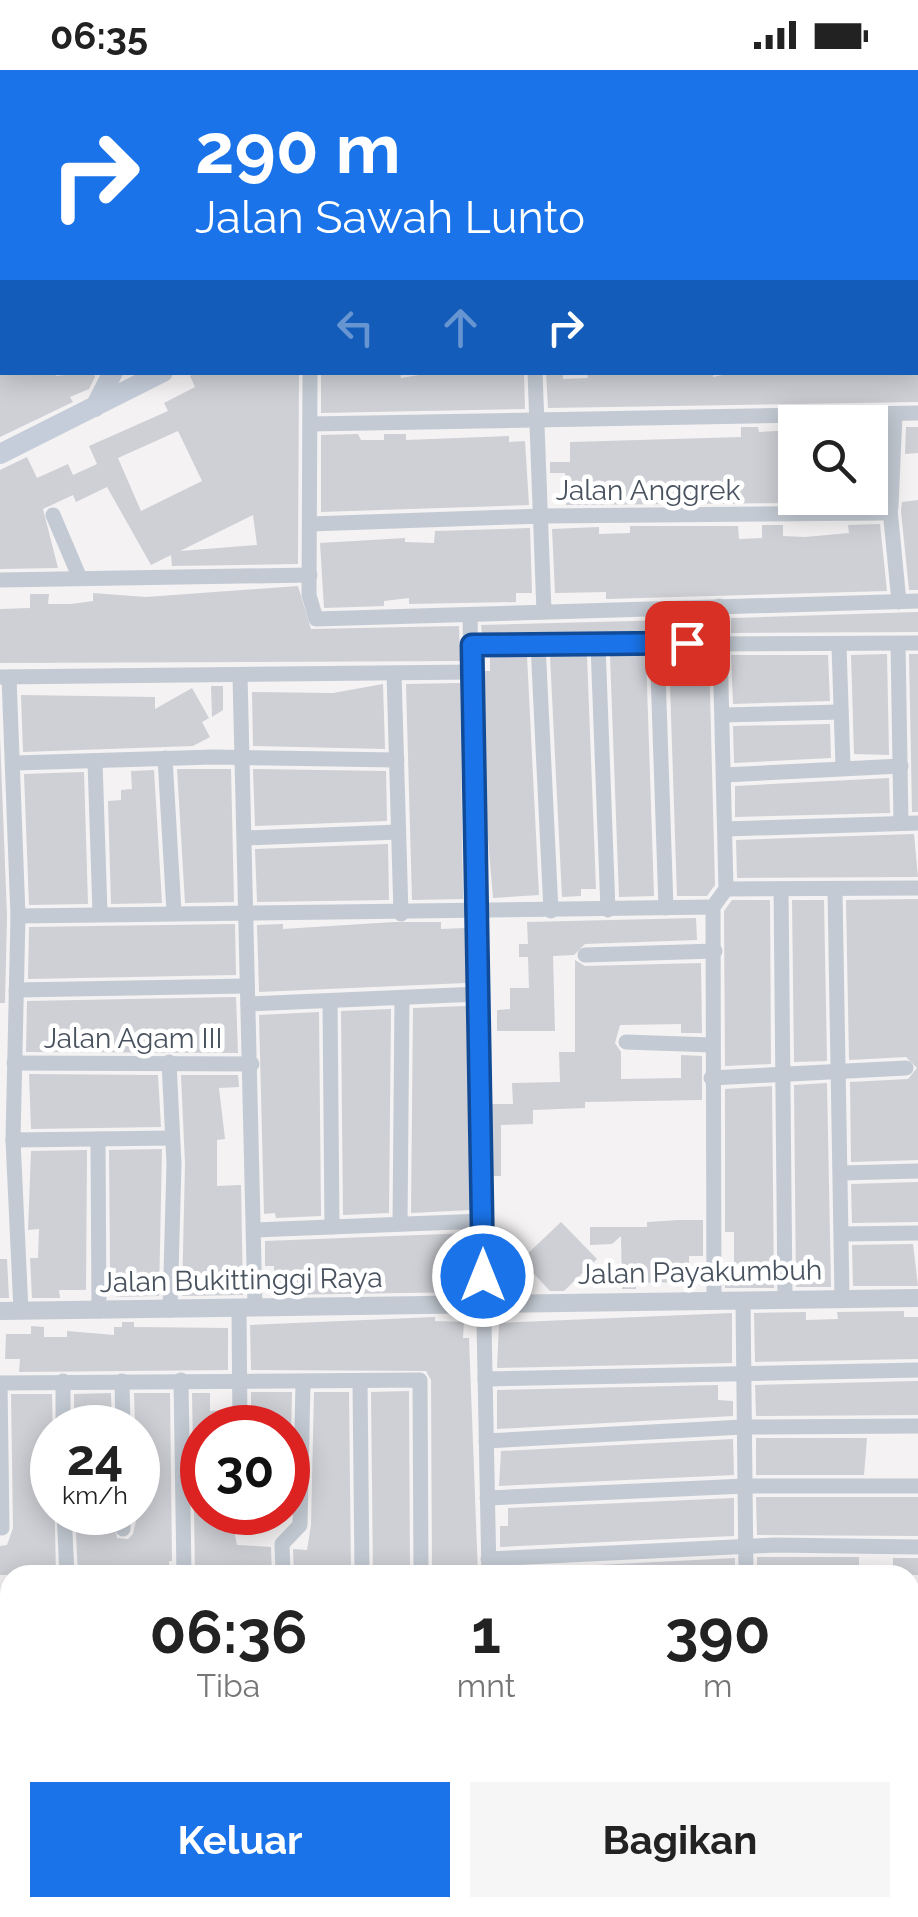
<!DOCTYPE html>
<html lang="id">
<head>
<meta charset="utf-8">
<style>
	:root { --surface:#fff; --page:#f6f6f6; --text:#222; --muted:#767676; --accent:#1a73e8 }
	body { margin:0; font-family:Raleway,sans-serif; background:var(--page); color:var(--text); height:100vh; display:flex; flex-direction:column; font-size:38px; white-space:nowrap }
	* { box-sizing:border-box; margin:0 }
	p { font-size:32px; color:var(--muted) }
	.icon { flex:none; width:55px; height:55px; fill:none; stroke:currentColor; stroke-width:2; stroke-linecap:round; stroke-linejoin:round }
	.map { position:relative; flex:1; overflow:hidden }
	.details { position:absolute; left:0px; top:1495px; width:920px; height:352px; display:flex; flex-direction:column; background:var(--surface); border-radius:30px 30px 0 0; box-shadow:0 5px 25px #0003 }
	.details>* { flex:none }
	.top-card { position:absolute; left:0px; top:0px; width:920px; height:305px; box-shadow:0 5px 25px #0003; background:#1a73e8; color:#fff; overflow:hidden }
	.fabs { position:absolute; left:778px; top:335px; display:grid; gap:20px }
	.fabs a { display:grid; place-items:center; width:110px; height:110px; border-radius:0px; background:var(--surface); box-shadow:0 5px 25px #0003; font-size:50px }
	.speed { position:absolute; left:30px; top:1335px; display:flex; gap:20px; font-size:50px; font-weight:700; text-align:center }
	.speed>* { display:grid; place-content:center; width:130px; height:130px; border-radius:50%; background:var(--surface); box-shadow:0 5px 25px #0003; line-height:1 }
	.speed small { font-size:25px; font-weight:400 }
	.speed .limit { border:15px solid #d22; background:#fff; color:#111 }
	.pin { position:absolute; display:grid; place-items:center; width:85px; height:85px; color:#fff; margin:-42px; border-radius:20px; box-shadow:0 5px 15px #0006 }
	.me { position:absolute; width:110px; margin:-55px; rotate:0deg; stroke-linejoin:round; filter:drop-shadow(0 0 8px #0008) }
	.turn { display:flex; align-items:center; gap:35px; height:210px; padding:0 30px; font-size:45px }
	.turn .icon { width:130px; height:130px; stroke-width:2.5 }
	.turn b { display:block; font-size:70px; line-height:85px }
	.lanes { display:flex; align-items:center; height:95px; padding:0 30px; background:#0003; justify-content:center; gap:50px; direction:ltr }
	.lanes .off { opacity:.35 }
	.eta { display:flex; justify-content:space-evenly; align-items:center; height:170px; text-align:center }
	.eta b { font-size:60px; font-weight:700; line-height:70px }
	.cta { display:flex; gap:20px; margin-top:auto; padding:20px 30px }
	.cta a { flex:1; height:115px; border-radius:0px; background:var(--accent); color:#fff; font-size:40px; font-weight:700; line-height:115px; text-align:center }
	.cta a+a { background:var(--page); color:var(--text) }
	.status { display:flex; justify-content:space-between; align-items:center; height:70px; padding:0 50px; background:var(--surface); direction:ltr }
	.status svg { height:28px; fill:currentColor }
	.map>svg:first-child { display:block }
	.building { fill:#ced0d6; fill-rule:evenodd }
	.lines { fill:none; stroke-linecap:round; stroke-linejoin:round }
	.minor { stroke:#c3cad3; stroke-width:15 }
	.tertiary { stroke:#c3cad3; stroke-width:18 }
	.secondary { stroke:#c5cdda; stroke-width:20 }
	.route-casing { stroke:#114b97; stroke-width:25 }
	.route { stroke:#1a73e8; stroke-width:18 }
	.labels { text-anchor:middle; dominant-baseline:central; stroke-width:9; stroke-linejoin:round; paint-order:stroke }
	.street-label { font-size:28px; fill:#49535f; stroke:#fff }
</style>
</head>
<body>
<div class="status"><b>06:35</b><svg viewBox="0 0 49 12"><path d="M0 12V9h3v3zM5 12V6h3v6zM10 12V3h3v9zM15 12V0h3v12zM26 1h20v11H26zM47 4h2v5h-2z"/></svg></div>
<div class="map">
<svg width="918" height="1847" viewBox="0 0 918 1847">
	<rect width="100%" height="100%" fill="#f4f2f2"/>
	<g class="building">
		<path d="M0 302H54L56 306 93 302 95 307 89 319 70 327 73 332 0 367Z"/>
		<path d="M197 302H299L298 494 172 496 171 485 151 495 107 417 76 432 73 425 43 439 58 498 0 499V400L27 387 37 408 68 394 73 405 97 394 89 376 168 341 164 333 195 317 190 306ZM178 361 202 411 141 441 118 388ZM253 445 257 475 180 481Z"/>
		<path d="M321 302H400L401 308 437 302H524L525 339 321 343Z"/>
		<path d="M546 302H563V309L588 308 587 302H713V307L737 302H918V332L548 338Z"/>
		<path d="M741 357H758L759 362 795 360V433L566 435 565 403H550V392H570V372L741 367Z"/>
		<path d="M906 357H918V383L905 384Z"/>
		<path d="M384 364H406V370L509 366V372L525 371 529 435 321 442V365L358 364 361 370H384Z"/>
		<path d="M870 366H883L880 432H824V428H870Z"/>
		<path d="M918 430V520H909L901 441 902 432Z"/>
		<path d="M880 454 887 521 606 529V522L555 523 552 459 599 457V464L630 463V456H738L739 469 762 468V455H783V466L805 467 849 463 848 455Z"/>
		<path d="M530 458 532 523H516V532L409 534V528L384 531V536L324 538 320 473 405 468V472L434 473 435 461Z"/>
		<path d="M298 516 311 559 459 556 460 591 0 593V539L30 538V524H49L48 534H71L93 531V523L146 527Z"/>
		<path d="M918 542V562L731 563V548Z"/>
		<path d="M708 549V563L482 564 481 555Z"/>
		<path d="M887 584 889 685 854 684 851 585Z"/>
		<path d="M909 584H918V742H912Z"/>
		<path d="M646 585 654 826 619 827 610 586Z"/>
		<path d="M669 585H709L715 815 707 826H677Z"/>
		<path d="M731 585H828L830 631 733 634Z"/>
		<path d="M490 586H527L539 825 493 828 485 734 482 606 483 601H490Z"/>
		<path d="M550 586H587L596 819H581V826L562 827Z"/>
		<path d="M460 613 463 829 412 830 406 614Z"/>
		<path d="M383 614 385 679 253 676 252 622 333 623Z"/>
		<path d="M211 616H223V640L212 647Z"/>
		<path d="M192 618 209 648 202 652 210 667 193 676 23 682 21 625 155 627V639Z"/>
		<path d="M830 654 831 688 734 693 733 656Z"/>
		<path d="M0 667 7 846 5 933H0Z"/>
		<path d="M177 699H231L234 832 185 833Z"/>
		<path d="M253 699 386 701 387 751 255 756Z"/>
		<path d="M154 700 162 833 111 834 108 731 121 730V720L132 719 131 701Z"/>
		<path d="M84 702 88 834 29 835 24 704Z"/>
		<path d="M889 708 890 743 735 747V716Z"/>
		<path d="M914 764 918 807 737 808 736 770Z"/>
		<path d="M388 774 389 830 257 832 255 779Z"/>
		<path d="M918 829V1090L851 1092 850 1012 908 1009 917 998 906 987 849 990 846 830Z"/>
		<path d="M732 830H770L771 994 725 996 724 841Z"/>
		<path d="M792 830H824L827 991 794 992Z"/>
		<path d="M696 848 697 870 585 874 574 885 553 886 555 961H497V940L510 939V918H529L528 887H519V874H528L527 852Z"/>
		<path d="M394 852H441V859L465 858 466 913 259 922 257 855 283 854V859Z"/>
		<path d="M235 854 236 905 28 909 29 857Z"/>
		<path d="M575 890 585 896 701 893 702 963H681V954L620 955 615 973 621 982V1009L681 1008V985L702 986V1030L585 1032V1038L533 1040V1054L501 1055V1106H492L491 1034H513L512 1013 560 1012 559 982H575Z"/>
		<path d="M236 927 238 983 26 982 27 931Z"/>
		<path d="M466 936 471 1140 411 1143 413 938Z"/>
		<path d="M391 939 389 1143 343 1145 341 941Z"/>
		<path d="M319 942 321 1146 276 1148 275 1143 264 1144 259 945Z"/>
		<path d="M29 1004 158 1005 161 1057 31 1059Z"/>
		<path d="M181 1005H238L239 1017 219 1018 225 1069 217 1070V1116L241 1115 243 1225 182 1226 185 1094Z"/>
		<path d="M827 1013 831 1217H796L794 1015Z"/>
		<path d="M772 1016 774 1218H725V1198H734V1162H725V1019Z"/>
		<path d="M162 1079 159 1226 116 1227V1198H110L109 1080Z"/>
		<path d="M87 1080 86 1220H59L60 1228H32L30 1188H38L39 1159 28 1160 31 1081Z"/>
		<path d="M918 1112V1152L852 1153 851 1114Z"/>
		<path d="M679 1150H703V1186H689V1212L636 1213V1219H622L621 1166 612 1174 590 1175V1157H647V1152Z"/>
		<path d="M561 1152 597 1189 564 1221H550L521 1190Z"/>
		<path d="M471 1163 472 1222 274 1225V1196H265V1171Z"/>
		<path d="M913 1174 918 1216H853L852 1175Z"/>
		<path d="M0 1189H7L9 1228H0Z"/>
		<path d="M904 1241V1247H918V1289L755 1292 754 1243 806 1242V1250L838 1249 837 1242Z"/>
		<path d="M732 1243V1293L497 1298 499 1253Z"/>
		<path d="M435 1247V1251L464 1252 463 1268H469L478 1505 432 1499 431 1310 426 1301 251 1300 250 1255Z"/>
		<path d="M122 1252H134V1257L228 1258V1300L19 1302 20 1289H5L6 1264H31V1256L44 1257V1267H67V1261L114 1265V1257H122Z"/>
		<path d="M918 1311V1345L756 1346 755 1315Z"/>
		<path d="M718 1315V1330L733 1331V1346L497 1359V1320Z"/>
		<path d="M409 1321 410 1505H373L371 1322Z"/>
		<path d="M251 1322H292L289 1449 288 1358H251Z"/>
		<path d="M314 1322H349L351 1505H294L293 1479 307 1480 311 1455Z"/>
		<path d="M111 1323 112 1358H74V1324Z"/>
		<path d="M134 1323H170L172 1491H169V1505H78L75 1442H112L117 1468 128 1469 133 1464 138 1442Z"/>
		<path d="M192 1323H210V1341L229 1340V1358H202V1442H230L237 1475 271 1477 272 1505 195 1502Z"/>
		<path d="M11 1324H52L56 1505H0V1476L7 1475 13 1458Z"/>
		<path d="M756 1368H867L864 1405H756Z"/>
		<path d="M733 1369 734 1405 499 1416 501 1381Z"/>
		<path d="M756 1427H918V1466L757 1465Z"/>
		<path d="M734 1428V1466L500 1477V1456H508V1438Z"/>
		<rect x="757" y="1487" width="102" height="18"/>
		<path d="M735 1488V1505H500V1500Z"/>
		<rect x="893" y="1488" width="25" height="17"/>
	</g>
	<g class="lines">
		<g class="minor">
			<path d="M265 0 269 2"/>
			<path d="M288 2 291 0"/>
			<path d="M0 36 2 42"/>
			<path d="M0 147 2 146"/>
			<path d="M918 207V208"/>
			<path d="M0 260 2 259"/>
			<path d="M310 302 309 525 316 549 918 531"/>
			<path d="M535 302 544 542"/>
			<path d="M310 354 918 343"/>
			<path d="M890 439 899 532"/>
			<path d="M53 445 79 506"/>
			<path d="M310 454 542 446 884 443 891 437 895 344"/>
			<path d="M0 510 310 505"/>
			<path d="M470 546 489 1505"/>
			<path d="M657 572 666 838"/>
			<path d="M538 574 551 841"/>
			<path d="M898 574 901 753"/>
			<path d="M473 575 918 573"/>
			<path d="M598 575 608 840"/>
			<path d="M839 575 843 697"/>
			<path d="M394 603 401 844"/>
			<path d="M240 605 255 1237"/>
			<path d="M0 607 472 602"/>
			<path d="M9 607 18 846 13 1070 21 1241"/>
			<path d="M723 645 841 642"/>
			<path d="M165 688 174 842"/>
			<path d="M95 691 100 843"/>
			<path d="M15 693 213 687 397 690"/>
			<path d="M724 705 901 696"/>
			<path d="M726 759 918 753"/>
			<path d="M246 768 398 762"/>
			<path d="M726 819 918 818"/>
			<path d="M781 819 785 1228"/>
			<path d="M835 821 842 1227"/>
			<path d="M18 846 713 837"/>
			<path d="M585 885 715 881"/>
			<path d="M16 920 246 916"/>
			<path d="M330 931 332 1157"/>
			<path d="M248 934 479 924"/>
			<path d="M626 972 712 975"/>
			<path d="M169 992 174 1094 170 1240"/>
			<path d="M14 993 252 994"/>
			<path d="M711 1008 906 998"/>
			<path d="M98 1069 99 1241"/>
			<path d="M13 1070 172 1068"/>
			<path d="M842 1103 918 1101"/>
			<path d="M400 1154 402 928"/>
			<path d="M255 1160 483 1151"/>
			<path d="M843 1164 918 1163"/>
			<path d="M714 1231 713 837 726 819 719 536"/>
			<path d="M743 1231 746 1505"/>
			<path d="M239 1239 240 1358"/>
			<path d="M485 1309 918 1300"/>
			<path d="M181 1310 184 1505"/>
			<path d="M63 1311V1358"/>
			<path d="M122 1311 123 1358"/>
			<path d="M360 1312 362 1502"/>
			<path d="M0 1313 420 1310 421 1505"/>
			<path d="M0 1313 2 1458"/>
			<path d="M486 1371 743 1357 918 1356"/>
			<path d="M487 1428 745 1416H918"/>
			<path d="M64 1442 67 1505"/>
			<path d="M123 1442V1459"/>
			<path d="M241 1442 242 1454"/>
			<path d="M488 1489 775 1475 918 1477"/>
			<path d="M283 1505 282 1474 300 1455 303 1312"/>
			<path d="M910 1556 918 1557"/>
			<path d="M0 1575H10"/>
			<path d="M0 1721 10 1722"/>
			<path d="M0 1828 10 1830"/>
			<path d="M54 1838 107 1847"/>
			<path d="M606 1838V1847"/>
			<path d="M697 1838V1847"/>
			<path d="M799 1838 800 1847"/>
			<path d="M897 1838V1847"/>
		</g>
		<path class="tertiary" d="M0 1241 918 1228"/>
		<g class="secondary">
			<path d="M857 0 860 2"/>
			<path d="M324 2 325 0"/>
			<path d="M725 2 726 0"/>
			<path d="M918 60V61"/>
			<path d="M918 92V91"/>
			<path d="M95 337 113 302"/>
			<path d="M0 384 163 302"/>
		</g>
	</g>
	<g class="lines">
		<g class="route-casing">
			<path id="route" d="M483 1206 472 575 687 573"/>
		</g>
		<use href="#route" class="route"/>
	</g>
	<g class="labels">
		<g class="street-label">
			<text x="648" y="420">Jalan Anggrek</text>
			<text x="133" y="968">Jalan Agam III</text>
			<text transform="translate(700 1202) rotate(-1)">Jalan Payakumbuh</text>
			<text transform="translate(241 1210) rotate(-1)">Jalan Bukittinggi Raya</text>
		</g>
	</g>
</svg>
<div class="fabs">
<a><svg class="icon" aria-label="search" viewBox="0 0 24 24"><circle cx="10" cy="10" r="6"/><path d="M15 15l6 6"/></svg></a>
</div>
<div class="speed"><div>24<small>km/h</small></div><div class="limit">30</div></div>
<div class="pin" style="left:687px;top:573px;background:#d93025"><svg class="icon" aria-label="arrive" viewBox="0 0 24 24"><path d="M6 21V4h12l-3 4 3 4H6"/></svg></div>
<svg class="me" style="left:483px;top:1206px" viewBox="-20 -20 40 40"><circle r="17" fill="#1a73e8" stroke="#fff" stroke-width="3"/><path d="M0-11L8 9 0 5-8 9z" fill="#fff"/></svg>
<div class="top-card">
<div class="turn"><svg class="icon" aria-label="right" viewBox="0 0 24 24"><path d="M7 20v-9h11M14 6l5 5-5 5"/></svg><div><b>290 m</b>Jalan Sawah Lunto</div></div>
<div class="lanes"><svg class="icon off" aria-label="left" viewBox="0 0 24 24"><path d="M17 20v-9H6M10 6l-5 5 5 5"/></svg><svg class="icon off" aria-label="ahead" viewBox="0 0 24 24"><path d="M12 20V5M6 11l6-6 6 6"/></svg><svg class="icon" aria-label="right" viewBox="0 0 24 24"><path d="M7 20v-9h11M14 6l5 5-5 5"/></svg></div>
</div>
<section class="details">
<div class="eta">
<div><b>06:36</b><p>Tiba</p></div>
<div><b>1</b><p>mnt</p></div>
<div><b>390</b><p>m</p></div>
</div>
<div class="cta"><a>Keluar</a><a>Bagikan</a></div>
</section>
</div>
</body>
</html>
